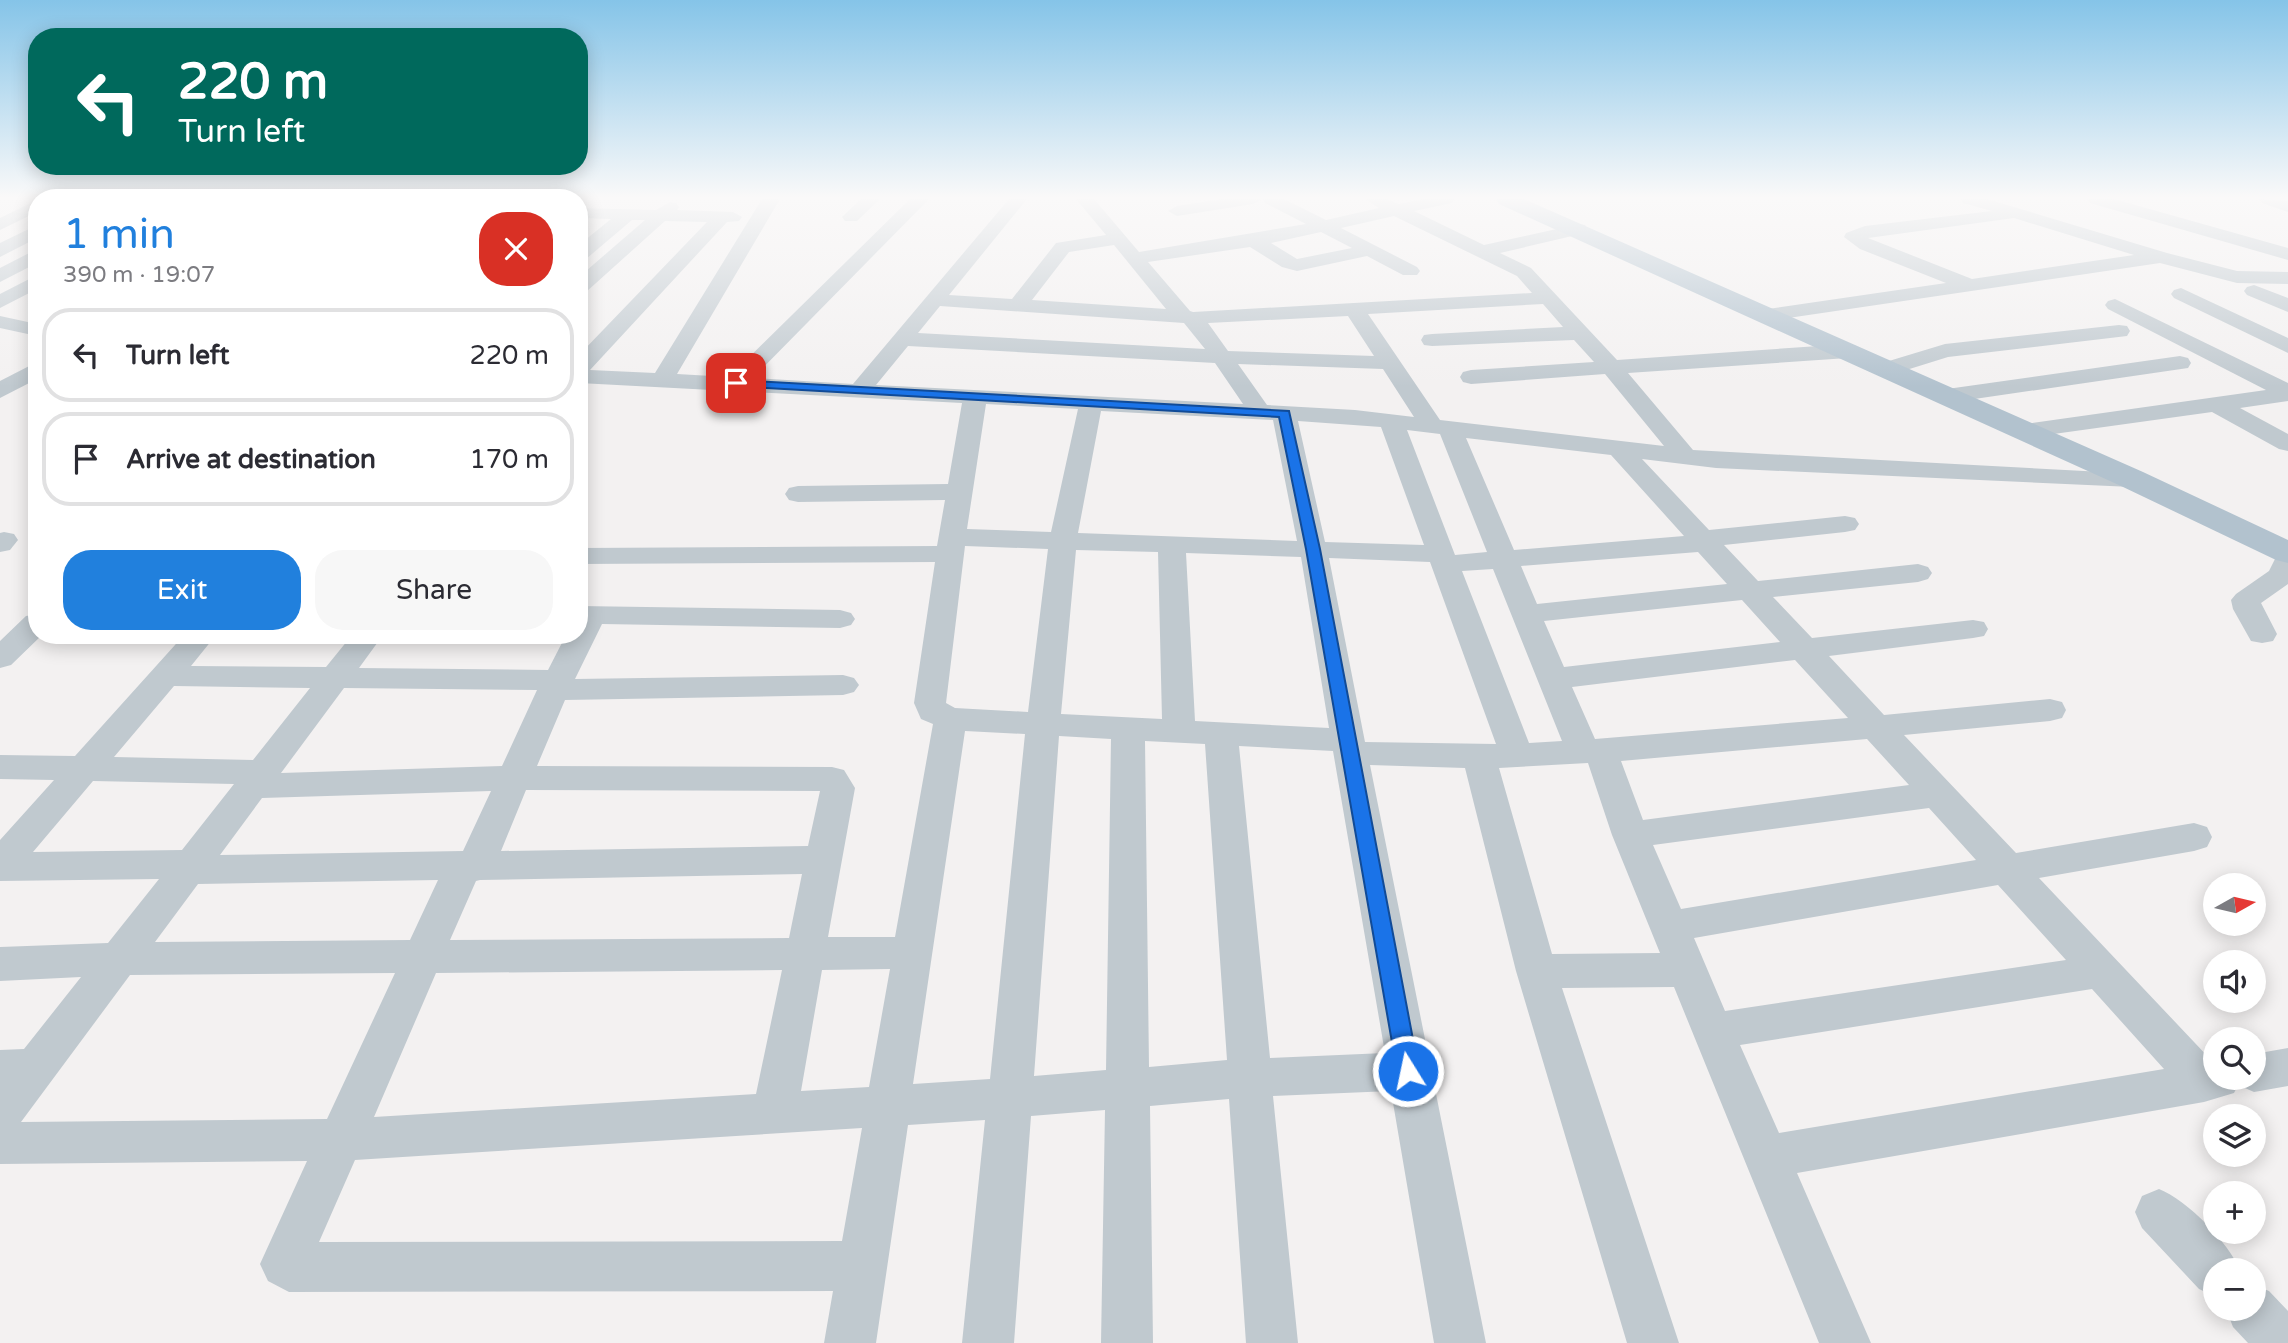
<!DOCTYPE html>
<html lang="en">
<head>
<meta charset="utf-8">
<style>
	:root { --surface:#fff; --page:#f7f7f7; --text:#2b2b33; --muted:#7c7c81; --line:#e1e1e2; --accent:#2180dd }
	body { margin:0; font-family:"Varela Round",sans-serif; background:var(--page); color:var(--text); height:100vh; display:flex; flex-direction:column; font-size:26px; white-space:nowrap }
	* { box-sizing:border-box; margin:0 }
	p { font-size:23px; color:var(--muted) }
	.icon { flex:none; width:38px; height:38px; fill:none; stroke:currentColor; stroke-width:2; stroke-linecap:round; stroke-linejoin:round }
	.map { position:relative; flex:1; overflow:hidden }
	.details { position:absolute; left:28px; top:189px; width:560px; height:455px; display:flex; flex-direction:column; background:var(--surface); border-radius:28px; box-shadow:0 4px 18px #0003 }
	.details>* { flex:none }
	.guide { position:absolute; left:28px; top:28px; width:560px; height:147px; border-radius:28px; box-shadow:0 4px 18px #0003; background:#00695c; color:#fff; overflow:hidden }
	.needle { width:46px; rotate:82deg }
	.fabs { position:absolute; left:2203px; top:873px; display:grid; gap:14px }
	.fabs a { display:grid; place-items:center; width:63px; height:63px; border-radius:50%; background:var(--surface); box-shadow:0 4px 18px #0003; font-size:35px }
	.pin { position:absolute; display:grid; place-items:center; width:60px; height:60px; color:#fff; margin:-30px; border-radius:14px; box-shadow:0 4px 10px #0006 }
	.me { position:absolute; width:77px; margin:-38px; rotate:350deg; stroke-linejoin:round; filter:drop-shadow(0 0 5px #0008) }
	.turn { display:flex; align-items:center; gap:24px; height:147px; padding:0 35px; font-size:32px }
	.turn .icon { width:91px; height:91px; stroke-width:2.5 }
	.turn b { display:block; font-size:49px; line-height:60px }
	.round { display:grid; place-items:center; flex:none; width:74px; height:74px; border-radius:28px; background:var(--page) }
	.summary { display:flex; align-items:center; justify-content:space-between; height:119px; padding:0 35px }
	h1 { font-size:42px; font-weight:600; line-height:52px; color:var(--accent) }
	.button { display:flex; gap:14px; margin-top:auto; padding:14px 35px }
	.button a { flex:1; height:80px; border-radius:28px; background:var(--accent); color:#fff; font-size:28px; font-weight:600; line-height:80px; text-align:center }
	.button a+a { background:var(--page); color:var(--text) }
	ul { padding:0; list-style:none }
	li { display:flex; align-items:center; gap:21px; height:94px; margin:0 14px 10px; padding:0 21px; border:4px solid var(--line); border-radius:28px }
	li div { flex:1 }
	li b { display:block; font-size:26px }
	li em { font-style:normal }
	.map>svg:first-child { display:block }
	.lines { fill:none; stroke-linecap:round; stroke-linejoin:round }
	.minor { fill:#c0c9cf; fill-rule:evenodd }
	.major { fill:#b2c2ce; fill-rule:evenodd }
	.route { fill:#1a73e8; stroke:#114b97; stroke-width:2 }
</style>
</head>
<body>
<div class="map">
<svg width="2288" height="1343" viewBox="0 0 2288 1343">
	<rect width="100%" height="100%" fill="#f3f1f1"/>
	<g class="lines">
		<g class="minor">
			<path d="M762 199H780L677 374 729 377 910 199H929L753 378 853 384 1009 199H1027L949 295 1012 299 1056 243 1106 235 1076 199H1094L1139 252 1306 224 1265 203 1262 199H1284L1326 220 1379 208 1365 199H1387L1399 204 1423 199H1455L1452 203 1414 211 1484 245 1579 224 1585 225 1588 229 1585 233 1500 253 1531 268 1617 360 1848 344 1856 346 1859 351 1856 356 1848 358 1628 373 1693 450 2141 474 2145 479 2141 484 2132 487 1716 468 1642 459 1709 530 1845 516 1855 518 1859 524 1855 530 1845 532 1724 545 1758 581 1918 564 1928 567 1932 573 1928 579 1918 582 1773 597 1812 638 1973 620 1984 622 1988 629 1984 636 1973 638 1829 656 1884 715 2050 699 2062 702 2066 710 2062 718 2050 721 1904 735 2016 853 2194 823 2207 827 2212 837 2207 847 2194 851 2039 878 2212 1061 2216 1060V1078H2254V1054L2288 1048V1086L2254 1092 2238 1085 2234 1093 2204 1102 1797 1173 1871 1343H1819L1674 987 1562 988 1679 1343H1627L1516 971 1465 768 1370 765 1486 1343H1434L1391 1091 1273 1096 1298 1343H1246L1229 1099 1150 1106 1153 1343H1101L1105 1110 1031 1116 1014 1343H962L985 1120 908 1125 876 1343H824L833 1291 289 1292 268 1281 260 1264 307 1161 0 1164V1050L24 1049 81 977 0 981V947L108 943 159 879 0 881V840L54 780 0 779V755L75 756 184 635H216L191 666 326 667 352 635H383L359 668 548 670 566 635H579V606L840 610 851 613 855 619 851 625 840 628 602 624 575 679 843 675 854 678 859 685 854 692 843 695 565 700 537 766 832 767 844 770 855 788 828 937H895L933 724 921 719 914 703 935 562 579 564V548L937 546 945 500 798 502 789 500 785 494 789 488 798 486 948 484 962 403 579 383V355L707 222 665 221 586 292 579 294V277L645 220H632L586 259 579 261V245L611 219 579 218V208L656 210 670 202 676 203 679 207 677 210 733 212 742 217 739 221 727 222 590 370 655 373ZM1394 216 1517 276 1532 293 1193 312 1190 311 1148 262 1250 247 1282 267 1297 271 1367 256 1403 275H1417L1420 271 1417 267 1341 228ZM1321 232 1352 248 1297 259 1271 243ZM1114 245 1166 309 1032 300 1069 252ZM1543 304 1563 327 1432 334 1424 335 1421 340 1424 345 1432 346 1574 340 1594 362 1471 370 1463 372 1460 377 1463 382 1471 384 1605 374 1664 446 1440 420 1368 314ZM940 306 1184 323 1205 349 918 333ZM1348 316 1374 356 1228 351 1208 323ZM908 346 1215 363 1243 404 876 385ZM1238 364 1383 369 1414 417 1355 410 1267 405ZM986 404 1078 409 1051 532 967 529ZM1101 411 1273 420 1297 541 1078 533ZM1298 421 1381 427 1424 545 1325 542ZM1407 430 1440 434 1487 552 1455 555ZM1466 438 1611 455 1684 536 1514 550ZM965 546 1048 549 1028 712 955 708 946 703ZM1076 550 1158 552 1162 719 1061 714ZM1698 552 1727 584 1537 604 1521 566ZM1186 553 1301 557 1329 728 1195 721ZM1329 558 1430 562 1496 744 1365 742ZM1493 569 1562 741 1529 743 1462 571ZM1742 600 1780 642 1564 667 1544 621ZM1795 660 1848 718 1595 739 1572 687ZM174 686 310 688 253 760 114 757ZM344 688 537 690 502 766 281 773ZM965 731 1025 734 990 1079 913 1084ZM1059 736 1111 739 1106 1070 1034 1076ZM1867 739 1909 785 1643 820 1621 761ZM1145 741 1205 744 1227 1060 1149 1067ZM1239 746 1333 751 1385 1053 1270 1058ZM1588 763 1612 835 1660 953 1552 954 1499 768ZM93 781 234 784 182 850 33 852ZM526 790 820 791 808 846 501 851ZM491 791 463 851 220 855 262 798ZM1929 808 1976 860 1681 909 1653 845ZM802 874 789 938 450 940 476 881 480 880ZM438 880 410 940 155 942 198 884ZM1998 885 2066 960 1725 1011 1694 938ZM890 969 869 1087 801 1091 822 970ZM782 970 756 1094 374 1117 436 973ZM395 973 327 1119 21 1122 130 975ZM2092 989 2164 1069 1779 1133 1740 1045ZM862 1128 842 1241 319 1242 355 1160Z"/>
			<path d="M861 199H880L857 221H845L842 217Z"/>
			<path d="M1221 199H1262L1253 204 1177 216 1168 211 1177 206Z"/>
			<path d="M1960 199H1987L2167 253 2237 271 2288 272V284L2237 283 2160 263 1768 321 1761 319 1758 315 1761 311 1768 309 1946 283 1860 249 1844 237 1846 233 1865 226 1992 211 1963 203ZM2014 218 2134 255 1972 279 1868 238Z"/>
			<path d="M2087 199H2114L2288 248V260L2090 203Z"/>
			<path d="M2259 199 2288 201V212L2262 203Z"/>
			<path d="M37 200V212L0 230V218Z"/>
			<path d="M37 225V238L0 257V243Z"/>
			<path d="M37 249V263L0 282V268Z"/>
			<path d="M37 275V289L0 308V294Z"/>
			<path d="M2254 285 2288 298V312L2247 295 2244 291 2247 287Z"/>
			<path d="M2181 288 2288 338V353L2174 298 2171 294 2174 290Z"/>
			<path d="M2115 299 2288 383V401L2240 408 2288 434V451L2279 449 2212 412 2025 438 2016 436 2013 431 2016 426 2025 424 2266 390 2108 309 2105 305 2108 301Z"/>
			<path d="M0 316 37 324V336L0 328Z"/>
			<path d="M2119 325 2127 326 2130 331 2127 336 1948 357 1887 376 1879 374 1876 369 1879 364 1945 344Z"/>
			<path d="M2180 356 2188 358 2191 363 2188 368 1947 403 1939 401 1935 396 1939 391 1947 389Z"/>
			<path d="M37 362V379L0 398V381Z"/>
			<path d="M4 532 14 534 18 540 10 550 0 552V533Z"/>
			<path d="M2288 551V584L2261 603 2277 634 2273 641 2262 643 2251 641 2233 609 2231 600 2236 594 2269 571 2278 553Z"/>
			<path d="M37 614V635H42L11 665 0 668V641L26 616Z"/>
			<path d="M2159 1189C2187 1200 2229 1243 2240 1270H2216V1297L2199 1289 2142 1228 2135 1212 2142 1196Z"/>
			<path d="M2254 1285 2269 1291 2288 1311V1343H2248L2233 1327 2226 1309H2254Z"/>
		</g>
		<path class="major" d="M1496 199H1524L2143 472 2288 540V563L2276 560 2121 486 1499 204Z"/>
	</g>
	<linearGradient id="sky" x2="0" y2="1"><stop stop-color="#85c4e8"/><stop offset="0.51" stop-color="#faf9f9"/><stop offset="1" stop-color="#faf9f9" stop-opacity="0"/></linearGradient>
	<rect width="2288" height="387" fill="url(#sky)"/>
	<path class="route" d="M736 380 1289 411 1320 549 1419 1071 1415 1078 1408 1081 1400 1078 1397 1071 1306 549 1279 417 732 386V381Z"/>
</svg>
<div class="fabs">
<a><svg class="needle" viewBox="-14 -14 28 28"><path d="M0-13l5 13h-10z" fill="#e53935"/><path d="M0 13l5-13h-10z" fill="#7c7c81"/></svg></a>
<a><svg class="icon" aria-label="sound" viewBox="0 0 24 24"><path d="M4 9h4l5-4v14l-5-4H4zM17 9q2 3 0 6"/></svg></a>
<a><svg class="icon" aria-label="search" viewBox="0 0 24 24"><circle cx="10" cy="10" r="6"/><path d="M15 15l6 6"/></svg></a>
<a><svg class="icon" aria-label="layers" viewBox="0 0 24 24"><path d="M12 4l9 5-9 5-9-5zM3 14l9 5 9-5"/></svg></a>
<a>+</a>
<a>−</a>
</div>
<div class="pin" style="left:736px;top:383px;background:#d93025"><svg class="icon" aria-label="arrive" viewBox="0 0 24 24"><path d="M6 21V4h12l-3 4 3 4H6"/></svg></div>
<svg class="me" style="left:1408px;top:1071px" viewBox="-20 -20 40 40"><circle r="17" fill="#1a73e8" stroke="#fff" stroke-width="3"/><path d="M0-11L8 9 0 5-8 9z" fill="#fff"/></svg>
<div class="guide">
<div class="turn"><svg class="icon" aria-label="left" viewBox="0 0 24 24"><path d="M17 20v-9H6M10 6l-5 5 5 5"/></svg><div><b>220 m</b>Turn left</div></div>
</div>
<section class="details">
<div class="summary"><div><h1>1 min</h1><p>390 m · 19:07</p></div><a class="round" style="background:#d93025;color:#fff"><svg class="icon" aria-label="close" viewBox="0 0 24 24"><path d="M6 6l12 12M18 6L6 18"/></svg></a></div>
<ul>
<li><svg class="icon" aria-label="left" viewBox="0 0 24 24"><path d="M17 20v-9H6M10 6l-5 5 5 5"/></svg><div><b>Turn left</b></div><em>220 m</em></li>
<li><svg class="icon" aria-label="arrive" viewBox="0 0 24 24"><path d="M6 21V4h12l-3 4 3 4H6"/></svg><div><b>Arrive at destination</b></div><em>170 m</em></li>
</ul>
<div class="button"><a>Exit</a><a>Share</a></div>
</section>
</div>
</body>
</html>
